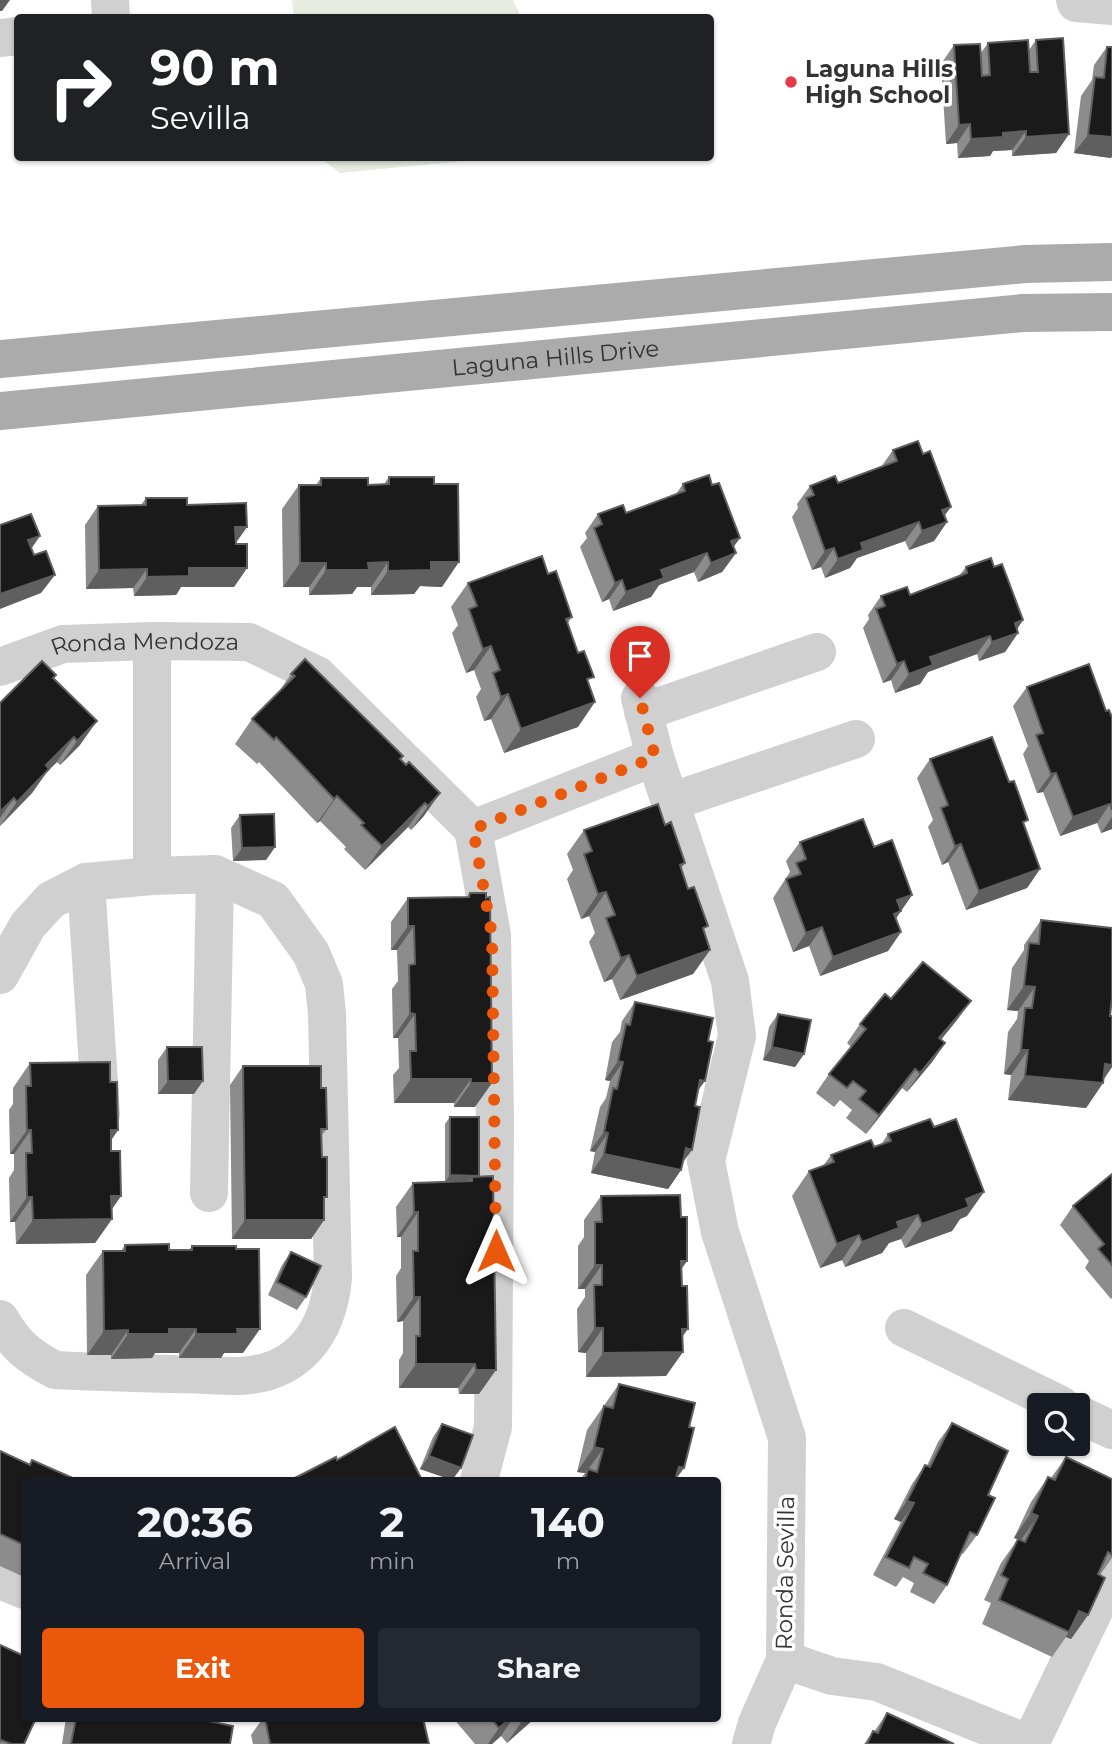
<!DOCTYPE html>
<html lang="en">
<head>
<meta charset="utf-8">
<style>
	:root { --surface:#171b24; --page:#242831; --text:#f1f3f6; --muted:#9ea1a6; --accent:#ea580c }
	body { margin:0; font-family:Montserrat,sans-serif; background:var(--page); color:var(--text); height:100vh; display:flex; flex-direction:column; font-size:26px; white-space:nowrap }
	* { box-sizing:border-box; margin:0 }
	p { font-size:23px; color:var(--muted) }
	.icon { flex:none; width:38px; height:38px; fill:none; stroke:currentColor; stroke-width:2; stroke-linecap:round; stroke-linejoin:round }
	.map { position:relative; flex:1; overflow:hidden }
	.sheet { position:absolute; left:21px; top:1477px; width:700px; height:245px; display:flex; flex-direction:column; background:var(--surface); border-radius:7px; box-shadow:0 2px 5px #0004 }
	.sheet>* { flex:none }
	.banner { position:absolute; left:14px; top:14px; width:700px; height:147px; border-radius:7px; box-shadow:0 2px 5px #0004; background:#202124; color:#fff; overflow:hidden }
	.controls { position:absolute; left:1027px; top:1393px; display:grid; gap:14px }
	.controls a { display:grid; place-items:center; width:63px; height:63px; border-radius:7px; background:var(--surface); box-shadow:0 2px 5px #0004; font-size:35px }
	.pin { position:absolute; display:grid; place-items:center; width:60px; height:60px; color:#fff; margin:-72px -30px; border-radius:50% 50% 50% 0; rotate:-45deg; box-shadow:0 0 7px #0007 }
	.pin .icon { rotate:45deg }
	.me { position:absolute; width:77px; margin:-38px; rotate:0deg; stroke-linejoin:round; filter:drop-shadow(0 0 5px #0008) }
	.turn { display:flex; align-items:center; gap:24px; height:147px; padding:0 21px; font-size:32px }
	.turn .icon { width:91px; height:91px; stroke-width:2.5 }
	.turn b { display:block; font-size:49px; line-height:60px }
	.eta { display:flex; justify-content:space-evenly; align-items:center; height:119px; text-align:center }
	.eta b { font-size:42px; font-weight:700; line-height:49px }
	.button { display:flex; gap:14px; margin-top:auto; padding:14px 21px }
	.button a { flex:1; height:80px; border-radius:7px; background:var(--accent); color:#fff; font-size:28px; font-weight:700; line-height:80px; text-align:center }
	.button a+a { background:var(--page); color:var(--text) }
	.map>svg:first-child { display:block }
	.green { fill:#e6ecdf }
	.lines { fill:none; stroke-linecap:round; stroke-linejoin:round }
	.minor { stroke:#d0d0d0; stroke-width:38 }
	.major { stroke:#ababab; stroke-width:38 }
	.wall { fill:#8c8c8c }
	.shaded-wall { fill:#5f5f5f }
	.building { fill:#1a1a1a; stroke:#5f5f5f; stroke-width:2 }
	.route { stroke:#ea580c; stroke-width:12; stroke-dasharray:0 21.6 }
	.poi-dot { fill:#e63946; stroke:#fff; stroke-width:2.5 }
	.labels { text-anchor:middle; dominant-baseline:central; stroke-width:7; stroke-linejoin:round; paint-order:stroke }
	.poi-label { font-size:23px; font-weight:bold; fill:#333; stroke:#fff; text-anchor:start }
	.street-label { font-size:23px; fill:#333; stroke:#fff }
</style>
</head>
<body>
<div class="map">
<svg width="1112" height="1744" viewBox="0 0 1112 1744">
	<rect width="100%" height="100%" fill="#fff"/>
	<g class="green">
		<path d="M292 0H513L521 17H294Z"/>
		<path d="M321 158H494L340 173Z"/>
	</g>
	<g class="lines">
		<g class="minor">
			<path d="M110 0 111 18"/>
			<path d="M1075 0 1076 3 1112 6"/>
			<path d="M0 38 18 36"/>
			<path id="s1" d="M0 667 63 644 152 641 249 642 317 675 473 829"/>
			<path d="M640 698 655 757 730 981 737 1036 706 1161 720 1232 787 1438 785 1660 757 1723 751 1744"/>
			<path d="M643 712 817 652"/>
			<path d="M670 802 856 739"/>
			<path d="M473 829 492 935 495 1121 493 1427 479 1480"/>
			<path d="M473 829 655 757"/>
			<path d="M152 876V641"/>
			<path d="M86 882 101 1114"/>
			<path d="M0 975 28 925 51 900 86 882 152 876 215 874 273 900 311 953 324 984 327 1014 333 1278C328 1333 298 1374 239 1376 218 1376 196 1374 174 1374 135 1373 95 1372 55 1370 28 1356 15 1345 0 1319"/>
			<path d="M209 1193 215 874"/>
			<path d="M904 1328 1061 1405"/>
			<path d="M1078 1414 1112 1430"/>
			<path d="M0 1580 24 1590"/>
			<path d="M785 1660 832 1676 877 1682 1030 1744"/>
			<path d="M1030 1744 1112 1573"/>
		</g>
		<g class="major">
			<path d="M0 359 1026 264 1112 262"/>
			<path id="s2" d="M0 411 1023 313 1112 312"/>
		</g>
	</g>
	<g class="wall">
		<path d="M1036 40 1069 134 1056 153 1012 156V150L993 151 990 156 958 158 957 143 946 144 941 64 954 45 980 54 988 43 1029 50Z"/>
		<path d="M1107 47H1112V156L1111 158 1074 153 1081 96 1092 80 1094 65Z"/>
		<path d="M893 450 945 515 947 522 934 541 909 550 905 541 857 558 850 568 825 578 821 567 812 570 792 517 798 508 797 504 810 486 838 483 881 467Z"/>
		<path d="M389 477 442 587 420 586 414 594 371 595V587H357L352 594 309 595V587H283L282 509 299 485H316L321 478 368 485 384 484Z"/>
		<path d="M683 484 712 485 740 538 733 547 736 553 722 572 698 582 694 572 659 585 651 597 613 611 609 599 602 602 580 547 587 538 585 533 598 514 626 513 676 494Z"/>
		<path d="M146 498 187 505 247 527 236 543 247 568 234 587H181L176 595 134 596 133 588 86 589 85 525 98 506 141 505Z"/>
		<path d="M966 567H994L1023 620 1017 629 1018 633 1005 652 979 661 977 654 928 672 920 684 895 693 891 680 883 683 863 628 869 619 868 615 881 596 910 595 959 576Z"/>
		<path d="M548 574 572 617 568 623 589 684 578 727 504 753 491 719 484 721 476 697 481 689 474 670 466 673 452 633 458 625 451 607 468 583Z"/>
		<path d="M291 674 400 760 440 793 423 817 411 830 408 827 365 870 344 849 346 847 320 821 317 823 259 762 257 764 235 744 252 719 276 696Z"/>
		<path d="M56 675 53 679 80 745 60 765 57 762 49 769 32 793 0 826V703Z"/>
		<path d="M1027 687 1106 711 1112 717V829L1101 833 1097 823 1060 836 1043 792 1037 793 1023 754 1028 746 1013 706Z"/>
		<path d="M930 759 1024 826 1040 869 1027 888 966 910 948 862 942 865 928 827 933 820 917 778Z"/>
		<path d="M240 815 275 847 266 860 233 861 231 828Z"/>
		<path d="M665 825 685 863 681 869 710 950 693 974 620 1000 612 979 604 982 589 942 595 933 589 916 581 919 567 879 573 870 567 854 584 830Z"/>
		<path d="M800 842 874 847 912 895 896 918 901 932 888 951 820 976 809 946 793 952 773 898 790 872 786 861Z"/>
		<path d="M470 893 475 1107H454V1103H394L393 1075 399 1068 398 1038H393L392 989 398 981 397 950H391V922L408 898 467 897Z"/>
		<path d="M1041 920 1112 928V1003L1110 1016H1112V1067L1104 1079 1103 1083 1086 1108 1008 1100 1011 1075 1004 1074 1008 1032 1017 1019 1018 1011 1007 1010 1012 968 1024 950V945Z"/>
		<path d="M891 999 957 1020 941 1040 945 1043 932 1062 907 1092 902 1088 866 1134 846 1118 852 1110 840 1100 834 1107 816 1093 829 1074 851 1047 847 1043 860 1024Z"/>
		<path d="M635 1002 698 1091 681 1170 668 1189 591 1173 595 1152 590 1151 600 1107 606 1098 610 1081 605 1080 612 1042 620 1032 622 1021Z"/>
		<path d="M778 1014 804 1054 795 1067 763 1060 769 1027Z"/>
		<path d="M167 1047 194 1094H158V1060Z"/>
		<path d="M30 1063 110 1082 118 1130 111 1140V1151L121 1196 112 1209V1219L95 1243 16 1244 15 1222H10L9 1178 14 1170V1154H10L9 1110 13 1104V1088Z"/>
		<path d="M243 1066 321 1088 327 1129 321 1136 324 1220 311 1239H232L230 1085Z"/>
		<path d="M450 1117H479V1394H459L458 1388H399V1360L403 1353V1321L397 1322 396 1276 401 1268V1237H397L396 1207 413 1183 445 1182V1124Z"/>
		<path d="M888 1134 967 1216 960 1219 952 1231 905 1248 901 1239 889 1243 882 1253 845 1267 842 1260 820 1268 792 1196 809 1171 823 1166 831 1155 874 1147 881 1145Z"/>
		<path d="M1112 1174V1298L1111 1299 1085 1268 1089 1261 1060 1225 1073 1206Z"/>
		<path d="M601 1196 681 1217 687 1261 681 1269 682 1336 666 1376 586 1377V1353L578 1352 577 1309 585 1297V1289H578V1246L584 1237V1220Z"/>
		<path d="M125 1245 169 1250H189L192 1246 243 1353H224L221 1358H179V1353H155L152 1358 111 1359V1355H87L86 1275 103 1251H121Z"/>
		<path d="M291 1252 306 1297 297 1310 268 1295 282 1265Z"/>
		<path d="M619 1384 689 1427 684 1468 675 1480H580L585 1473 577 1472 587 1430Z"/>
		<path d="M952 1423 988 1495 977 1535 963 1554 961 1553 947 1585 934 1604 910 1592 914 1583 903 1577 896 1587 873 1575 901 1522 894 1519 912 1484 925 1465 927 1466 938 1442Z"/>
		<path d="M442 1424 461 1468 452 1480 420 1469 433 1437Z"/>
		<path d="M0 1451 29 1464 32 1460 24 1480V1577L0 1566Z"/>
		<path d="M1066 1457 1112 1479V1558L1100 1575 1088 1615 1071 1639 1066 1637 1052 1657 982 1624 991 1603 984 1600 1001 1563 1018 1539 1014 1538 1031 1502 1048 1477 1051 1478Z"/>
		<path d="M0 1645 24 1744H0Z"/>
		<path d="M887 1713 954 1744H864L873 1731 874 1732Z"/>
		<path d="M66 1718H194L230 1744H62Z"/>
		<path d="M263 1718H423L429 1744H253L251 1735Z"/>
		<path d="M453 1718H535L507 1743 501 1736 492 1744H475Z"/>
	</g>
	<g class="shaded-wall">
		<path d="M0 0H10L2 11H0Z"/>
		<path d="M970 124 957 143 946 144 959 125Z"/>
		<path d="M1026 131 1012 150 993 151 990 156 958 158 971 139 1003 133Z"/>
		<path d="M1069 134 1056 153 1012 156 1026 137Z"/>
		<path d="M1088 135 1112 137V156L1111 158 1074 153Z"/>
		<path d="M951 507 937 526 942 510Z"/>
		<path d="M919 522 905 541 857 558 850 568 825 578 838 559 861 543Z"/>
		<path d="M947 522 934 541 909 550 922 531Z"/>
		<path d="M235 527H247L233 546Z"/>
		<path d="M40 536 27 555 28 540Z"/>
		<path d="M740 538 727 556 736 553 722 572 698 582 711 563 731 541Z"/>
		<path d="M834 548 821 567 812 570 825 551Z"/>
		<path d="M707 553 694 572 659 585 651 597 613 611 626 592 661 570Z"/>
		<path d="M388 562 371 587H357L352 594 309 595 326 570 368 563Z"/>
		<path d="M431 562H459L442 587 420 586 414 594 371 595 388 571Z"/>
		<path d="M300 563H326L309 587H283Z"/>
		<path d="M189 568H247L234 587H181L176 595 134 596 147 577Z"/>
		<path d="M147 569 133 588 86 589 99 570Z"/>
		<path d="M55 575 41 593 0 609V594Z"/>
		<path d="M622 580 609 599 602 602 615 583Z"/>
		<path d="M1023 620 1013 635 1018 633 1005 652 979 661 992 642 1015 623Z"/>
		<path d="M990 636 977 654 928 672 920 684 895 693 909 674 930 657Z"/>
		<path d="M491 646 474 670 466 673 483 649Z"/>
		<path d="M904 661 891 680 883 683 897 664Z"/>
		<path d="M508 694 491 719 484 721 501 697Z"/>
		<path d="M595 702 578 727 504 753 521 729Z"/>
		<path d="M97 721 80 745 60 765 77 741Z"/>
		<path d="M74 737 57 762 29 790 46 765Z"/>
		<path d="M49 769 32 793 0 826 17 802Z"/>
		<path d="M1056 773 1043 792 1037 793 1051 774Z"/>
		<path d="M440 793 423 817 411 830 428 806Z"/>
		<path d="M337 796 320 821 317 823 334 799Z"/>
		<path d="M14 798 0 818V812Z"/>
		<path d="M425 803 408 827 365 870 382 846Z"/>
		<path d="M1110 804 1097 823 1060 836 1073 817Z"/>
		<path d="M1112 817V829L1101 833Z"/>
		<path d="M961 844 948 862 942 865 955 846Z"/>
		<path d="M275 847 266 860 233 861 242 848Z"/>
		<path d="M1040 869 1027 888 966 910 979 891Z"/>
		<path d="M606 892 589 916 581 919 598 894Z"/>
		<path d="M912 895 888 930 897 900Z"/>
		<path d="M408 926H414L397 950H391Z"/>
		<path d="M822 927 809 946 793 952 806 933Z"/>
		<path d="M901 932 888 951 820 976 833 957Z"/>
		<path d="M710 950 693 974 620 1000 637 976Z"/>
		<path d="M629 955 612 979 604 982 621 958Z"/>
		<path d="M1024 986 1035 987 1018 1011 1007 1010Z"/>
		<path d="M971 1001 957 1020 926 1057 939 1038Z"/>
		<path d="M410 1013 415 1014 398 1038H393Z"/>
		<path d="M945 1043 932 1062 907 1092 920 1073Z"/>
		<path d="M772 1047 804 1054 795 1067 763 1060Z"/>
		<path d="M1021 1050H1028L1011 1075 1004 1074Z"/>
		<path d="M618 1061 623 1062 610 1081 605 1080Z"/>
		<path d="M1105 1064 1112 1065V1067L1101 1083H1103L1086 1108 1008 1100 1025 1076Z"/>
		<path d="M915 1069 902 1088 866 1134 879 1115Z"/>
		<path d="M411 1079H471L454 1103H394Z"/>
		<path d="M700 1080 705 1081 691 1100Z"/>
		<path d="M168 1081H203L194 1094H158Z"/>
		<path d="M471 1083H492L475 1107H454Z"/>
		<path d="M27 1130H31L14 1154H10Z"/>
		<path d="M111 1130H118L101 1155Z"/>
		<path d="M604 1132 608 1133 595 1152 590 1151Z"/>
		<path d="M686 1148 692 1150 678 1169Z"/>
		<path d="M604 1154 681 1170 668 1189 591 1173Z"/>
		<path d="M450 1175 479 1176 472 1181V1177L468 1182H445Z"/>
		<path d="M984 1192 967 1216 960 1219 952 1231 905 1248 922 1224 966 1199Z"/>
		<path d="M111 1196H121L105 1219H112L95 1243 16 1244 33 1220Z"/>
		<path d="M27 1197H32L15 1222H10Z"/>
		<path d="M414 1212H418L401 1237H397Z"/>
		<path d="M918 1215 901 1239 889 1243 882 1253 845 1267 862 1242 897 1222Z"/>
		<path d="M245 1220H324L311 1239H232Z"/>
		<path d="M859 1235 842 1260 820 1268 837 1244Z"/>
		<path d="M681 1261H687L670 1285Z"/>
		<path d="M595 1265H602L585 1289H578Z"/>
		<path d="M414 1297H420L403 1321 397 1322Z"/>
		<path d="M595 1328H603L586 1353 578 1352Z"/>
		<path d="M169 1329H196L179 1353H155L152 1358 111 1359 128 1334Z"/>
		<path d="M237 1329H260L243 1353H224L221 1358H179L196 1334Z"/>
		<path d="M682 1329H688L671 1352H683L666 1376 586 1377 603 1353Z"/>
		<path d="M128 1330 111 1355H87L104 1331Z"/>
		<path d="M416 1364H475L458 1388H399Z"/>
		<path d="M476 1370H496L479 1394H459Z"/>
		<path d="M594 1447 603 1449 587 1471 588 1469 585 1473 577 1472Z"/>
		<path d="M429 1456 461 1468 452 1480 420 1469Z"/>
		<path d="M679 1467 684 1468 675 1480Z"/>
		<path d="M907 1501 914 1503 901 1522 894 1519Z"/>
		<path d="M1031 1513 1038 1516 1021 1540 1014 1538Z"/>
		<path d="M1079 1611 1088 1615 1071 1639 1066 1637Z"/>
		<path d="M510 1718H513L501 1736 492 1744H488L499 1728Z"/>
		<path d="M524 1718H535L507 1743Z"/>
	</g>
	<g class="building">
		<path d="M1063 38 1069 134 1026 137V131L1003 133V137L971 139 970 124 959 125 954 45 980 44 982 76 990 75 988 43 1028 40 1030 72H1038L1036 40Z"/>
		<path d="M1107 47H1112V137L1088 135 1095 77 1104 78Z"/>
		<path d="M918 441 923 454 930 451 951 507 942 510 947 522 922 531 919 522 861 543 863 550 838 559 834 548 825 551 806 498 814 495 810 486 835 476 838 483 897 461 893 450Z"/>
		<path d="M709 475 712 485 719 483 740 538 731 541 736 553 711 563 707 553 661 570 664 578 626 592 622 580 615 583 594 528 602 524 598 514 623 505 626 513 685 491 683 484Z"/>
		<path d="M389 477H434V484H458L459 562H431V570L388 571V562L368 563 369 570H326V563H300L299 485H321V478H368V485L389 484Z"/>
		<path d="M146 498H187V505L246 503 247 527H235L236 544H247V568H189V576L147 577V569L99 570 98 506 146 505Z"/>
		<path d="M31 514 40 536 28 540 34 555 46 551 55 575 0 594V525Z"/>
		<path d="M542 556 548 574 556 571 572 617 566 619 578 653 584 651 594 677 587 679 595 702 521 729 508 694 501 697 493 673 500 670 491 646 483 649 469 609 477 606 468 583Z"/>
		<path d="M991 558 994 567 1002 564 1023 620 1015 623 1018 633 992 642 990 636 930 657 933 665 909 674 904 661 897 664 876 609 885 606 881 596 907 587 910 595 967 573 966 567Z"/>
		<path d="M305 659 403 756 400 759 406 765 409 762 440 793 428 806 425 803 382 846 361 825 364 823 337 796 334 799 276 737 274 740 252 719 295 676 291 674Z"/>
		<path d="M42 661 56 675 53 678 97 721 77 741 74 737 46 765 49 769 17 802 14 798 0 812V703Z"/>
		<path d="M1089 664 1106 711 1109 710 1112 717V810L1110 804 1073 817 1056 773 1051 774 1036 735 1043 733 1027 687Z"/>
		<path d="M992 737 1009 782 1014 781 1028 820 1023 822 1040 869 979 891 961 844 955 846 941 808 948 805 930 759Z"/>
		<path d="M658 804 665 825 671 822 685 863 680 865 688 889 694 887 708 926 703 928 710 950 637 976 629 955 621 958 606 918 615 915 606 892 598 894 584 854 592 851 584 830Z"/>
		<path d="M274 814 275 847 242 848 240 815Z"/>
		<path d="M863 819 874 847 892 840 912 895 897 900 901 911 894 914 901 932 833 957 822 927 806 933 786 879 801 874 796 863 806 859 800 842Z"/>
		<path d="M470 893H486V898L490 897 492 1083H471V1079H411L410 1051H416L415 1014 410 1013 409 965 415 964 414 926H408V898L469 897Z"/>
		<path d="M1041 920 1112 928V997L1110 1016H1112V1065L1105 1064 1103 1083 1025 1076 1028 1050H1021L1025 1008H1032L1035 987 1024 986 1029 943 1039 944Z"/>
		<path d="M923 962 971 1001 939 1038 945 1043 920 1073 915 1069 879 1115 859 1099 866 1091 853 1081 847 1088 829 1074 866 1029 860 1024 885 994 891 999Z"/>
		<path d="M635 1002 713 1018 708 1041 713 1042 705 1081 700 1080 695 1106 700 1107 692 1150 686 1148 681 1170 604 1154 608 1133 604 1132 613 1088 617 1089 623 1062 618 1061 626 1024 630 1025Z"/>
		<path d="M778 1014 811 1020 804 1054 772 1047Z"/>
		<path d="M167 1047H202L203 1081H168Z"/>
		<path d="M110 1062V1082H117L118 1130H111V1151H120L121 1196H111L112 1219 33 1220 32 1197H27L26 1153H32L31 1130H27L26 1086H31L30 1063Z"/>
		<path d="M243 1066H321V1088H326L327 1129H321L322 1157H327V1197H324V1220H245Z"/>
		<path d="M450 1117H479V1176L450 1175Z"/>
		<path d="M930 1119 934 1127 956 1119 984 1192 966 1199 969 1207 922 1224 918 1215 897 1222 899 1228 862 1242 859 1235 837 1244 809 1171 834 1162 831 1155 871 1140 874 1147 891 1141 888 1134Z"/>
		<path d="M1112 1174V1265L1098 1249 1104 1244 1073 1206Z"/>
		<path d="M493 1176 496 1370H476L475 1364H416V1336H420V1297H414L413 1251H418V1212H414L413 1183 472 1181V1177Z"/>
		<path d="M680 1195 681 1217H687V1261H681L682 1286H687L688 1329H682L683 1352 603 1353V1328H595L594 1285H602V1265H595V1222H602L601 1196Z"/>
		<path d="M169 1244V1250H192V1246H236V1249H259L260 1329H237L238 1334H196V1329H169V1334H128V1330L104 1331 103 1251H125V1245Z"/>
		<path d="M291 1252 321 1266 306 1297 277 1282Z"/>
		<path d="M619 1384 695 1403 689 1427 694 1428 684 1468 679 1467 675 1480H585L588 1469 597 1472 603 1449 594 1447 604 1406 613 1408Z"/>
		<path d="M952 1423 1008 1451 988 1495 995 1498 977 1535 970 1532 947 1585 923 1573 928 1564 914 1557 909 1568 886 1557 914 1503 907 1501 925 1465 930 1467Z"/>
		<path d="M442 1424 473 1435 461 1468 429 1456Z"/>
		<path d="M395 1427 422 1480H291L336 1457 337 1460Z"/>
		<path d="M0 1451 30 1465 32 1460 77 1480H24V1545L0 1534Z"/>
		<path d="M1066 1457 1112 1479V1555L1108 1552 1098 1574 1105 1578 1088 1615 1079 1611 1069 1632 999 1600 1008 1579 1001 1575 1018 1539 1025 1542 1038 1516 1031 1513 1048 1477 1055 1480Z"/>
		<path d="M0 1645 24 1656V1718H36L24 1744H11L1 1740 0 1742Z"/>
		<path d="M887 1713 954 1744H867L873 1731 878 1733Z"/>
		<path d="M76 1718H194L233 1726 230 1744H71Z"/>
		<path d="M265 1718H423L429 1744H270Z"/>
		<path d="M491 1718H510L499 1728Z"/>
	</g>
	<g class="lines">
		<path class="route" d="M496 1251 492 935 473 829 655 757 640 698"/>
	</g>
	<circle class="poi-dot" cx="791" cy="82" r="7"/>
	<g class="labels">
		<g class="poi-label">
			<text x="805" y="69">Laguna Hills<tspan x="805" dy="26">High School</tspan></text>
		</g>
		<g class="street-label">
			<text stroke="none"><textPath href="#s2" startOffset="558">Laguna Hills Drive</textPath></text>
			<text stroke="none"><textPath href="#s1" startOffset="149">Ronda Mendoza</textPath></text>
			<text transform="translate(785 1573) rotate(-89)">Ronda Sevilla</text>
		</g>
	</g>
</svg>
<div class="controls">
<a><svg class="icon" aria-label="search" viewBox="0 0 24 24"><circle cx="10" cy="10" r="6"/><path d="M15 15l6 6"/></svg></a>
</div>
<div class="pin" style="left:640px;top:698px;background:#d93025"><svg class="icon" aria-label="arrive" viewBox="0 0 24 24"><path d="M6 21V4h12l-3 4 3 4H6"/></svg></div>
<svg class="me" style="left:496px;top:1251px" viewBox="-20 -20 40 40"><path d="M0-17L14 15 0 8-14 15z" fill="#ea580c" stroke="#fff" stroke-width="4"/></svg>
<div class="banner">
<div class="turn"><svg class="icon" aria-label="right" viewBox="0 0 24 24"><path d="M7 20v-9h11M14 6l5 5-5 5"/></svg><div><b>90 m</b>Sevilla</div></div>
</div>
<section class="sheet">
<div class="eta">
<div><b>20:36</b><p>Arrival</p></div>
<div><b>2</b><p>min</p></div>
<div><b>140</b><p>m</p></div>
</div>
<div class="button"><a>Exit</a><a>Share</a></div>
</section>
</div>
</body>
</html>
